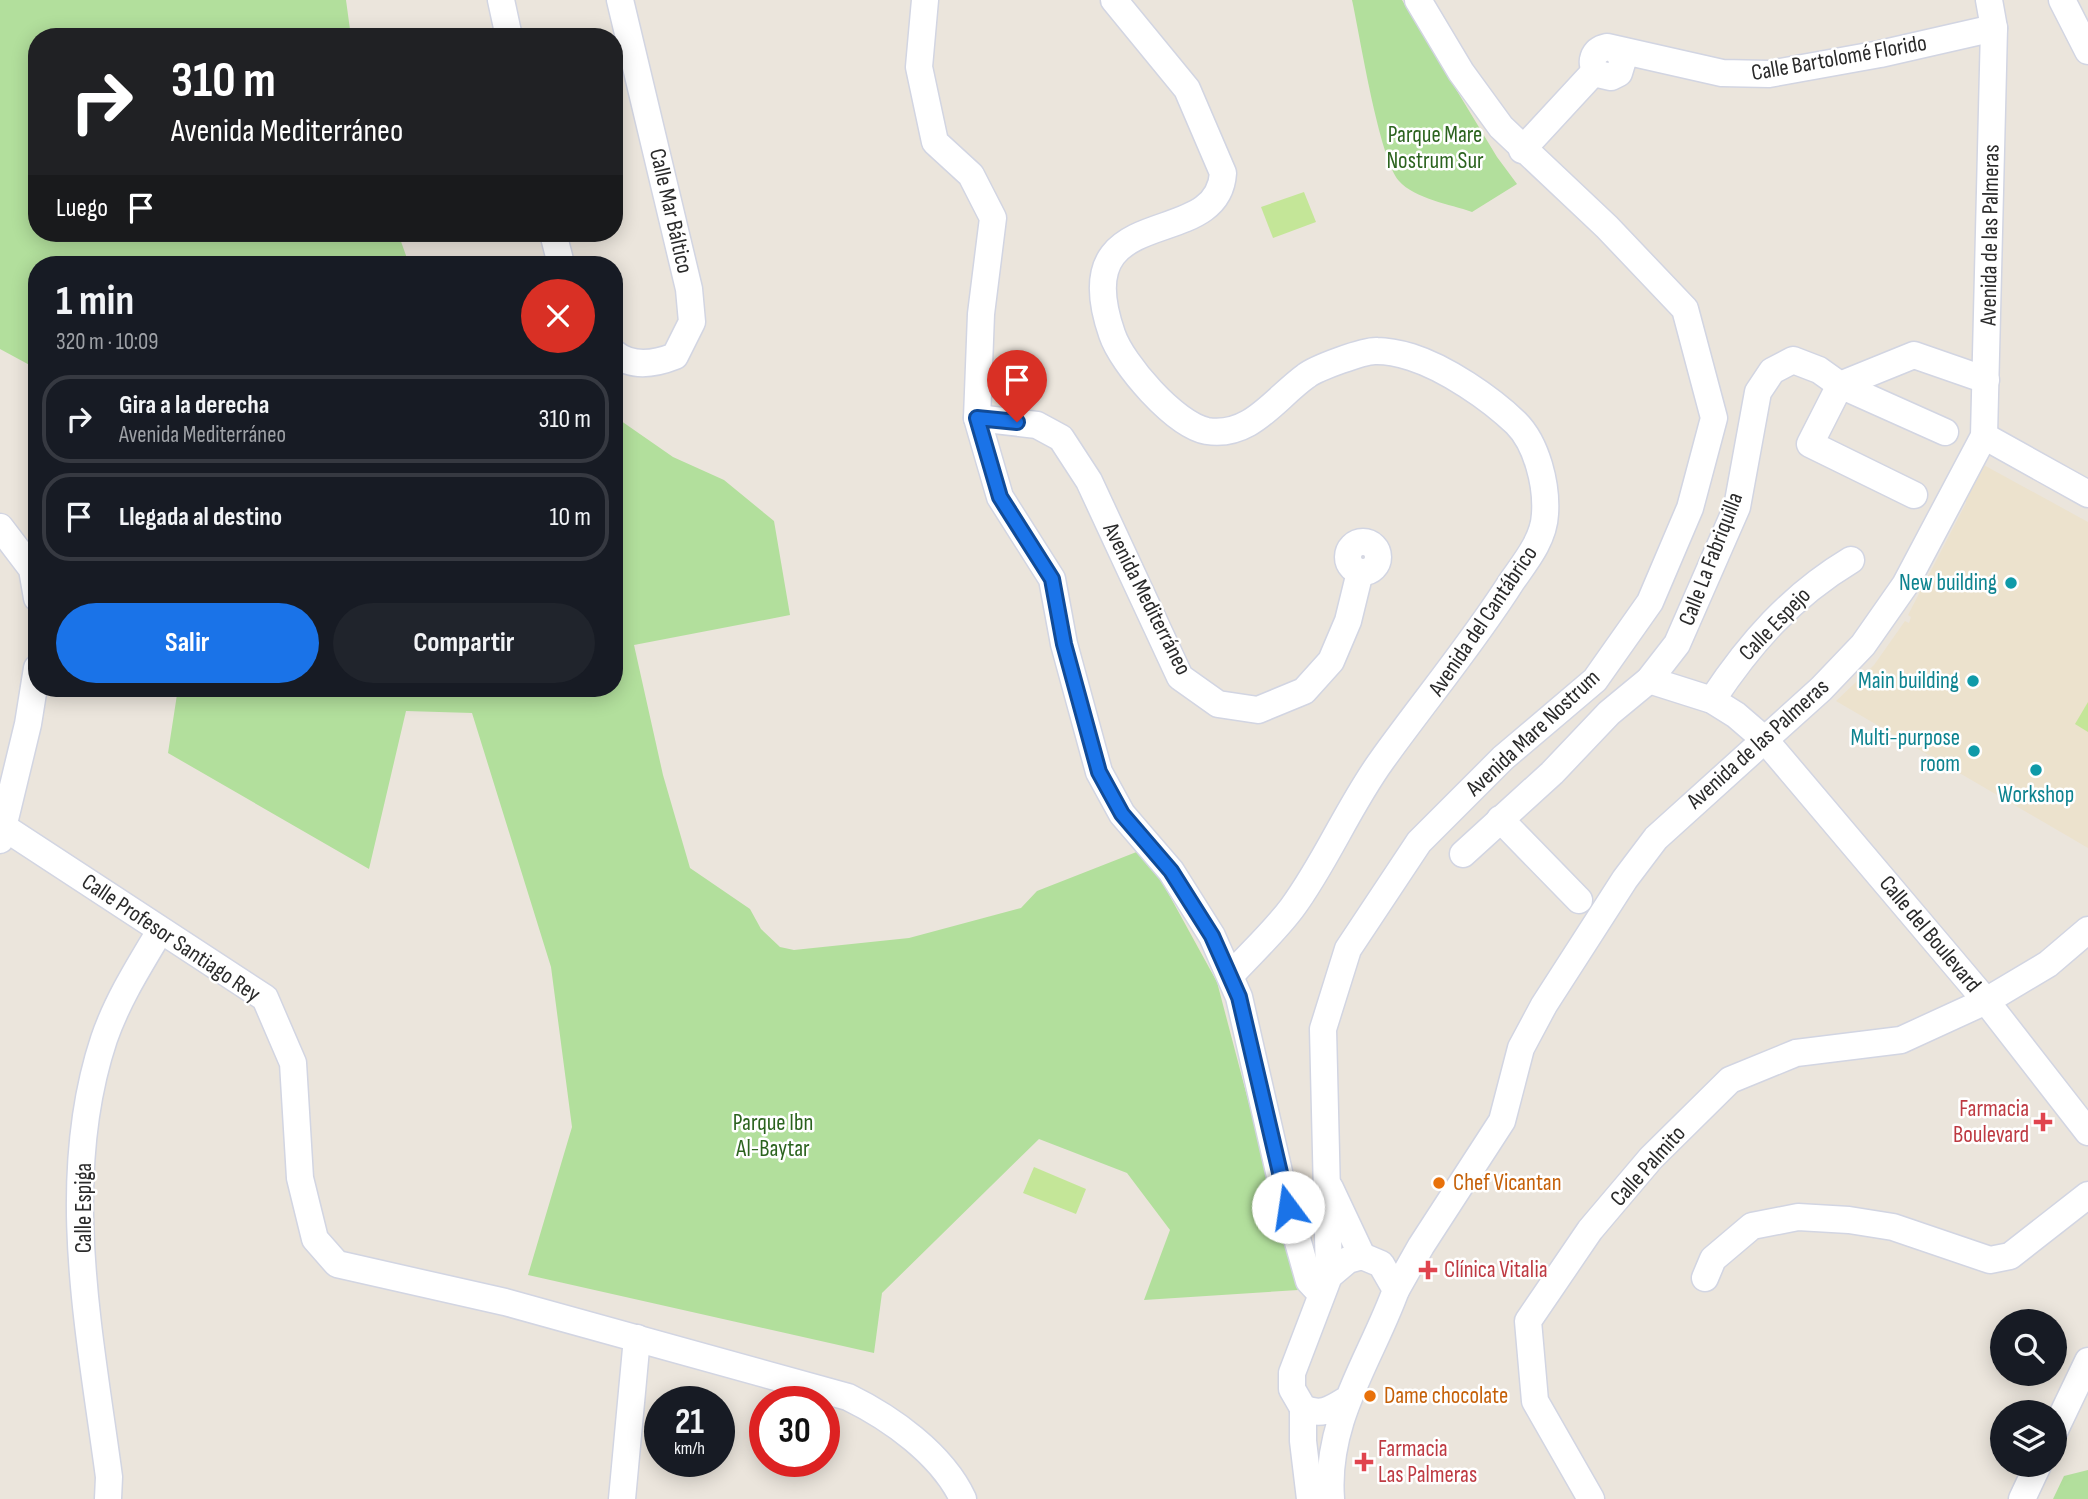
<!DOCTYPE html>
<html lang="es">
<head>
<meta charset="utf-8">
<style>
	:root { --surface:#171b24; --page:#20242c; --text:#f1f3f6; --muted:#9ea1a6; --line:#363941; --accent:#1a73e8 }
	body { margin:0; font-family:"Sofia Sans Condensed",sans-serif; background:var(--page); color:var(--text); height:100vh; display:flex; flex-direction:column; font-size:26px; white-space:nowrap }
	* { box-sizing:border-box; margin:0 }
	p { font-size:23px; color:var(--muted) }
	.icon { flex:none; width:38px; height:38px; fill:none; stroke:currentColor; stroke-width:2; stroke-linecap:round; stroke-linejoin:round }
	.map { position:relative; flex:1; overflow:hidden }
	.panel { position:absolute; left:28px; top:256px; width:595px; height:441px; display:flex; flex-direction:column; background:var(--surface); border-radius:28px; box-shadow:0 4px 18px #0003 }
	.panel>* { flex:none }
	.hud { position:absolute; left:28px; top:28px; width:595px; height:214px; border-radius:28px; box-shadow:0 4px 18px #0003; background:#202124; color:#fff; overflow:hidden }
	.fabs { position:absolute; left:1990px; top:1309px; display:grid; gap:14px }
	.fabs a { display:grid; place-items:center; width:77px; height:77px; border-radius:50%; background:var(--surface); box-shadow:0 4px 18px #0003; font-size:35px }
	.speed { position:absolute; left:644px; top:1386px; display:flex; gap:14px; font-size:35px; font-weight:700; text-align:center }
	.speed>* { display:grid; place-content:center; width:91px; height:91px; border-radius:50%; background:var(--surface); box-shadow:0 4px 18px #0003; line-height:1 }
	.speed small { font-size:18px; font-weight:400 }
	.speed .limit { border:10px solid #d22; background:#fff; color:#111 }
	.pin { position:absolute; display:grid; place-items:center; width:60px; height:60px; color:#fff; margin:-72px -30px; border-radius:50% 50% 50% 0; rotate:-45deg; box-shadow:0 0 7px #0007 }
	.pin .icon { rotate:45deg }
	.me { position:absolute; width:77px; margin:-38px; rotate:346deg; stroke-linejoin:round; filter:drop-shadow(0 0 5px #0008) }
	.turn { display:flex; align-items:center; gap:24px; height:147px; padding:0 28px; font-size:32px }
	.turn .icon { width:91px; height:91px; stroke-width:2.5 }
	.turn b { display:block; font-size:49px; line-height:60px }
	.then { display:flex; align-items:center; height:66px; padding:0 28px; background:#0003; gap:14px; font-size:26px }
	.round { display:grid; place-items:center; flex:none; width:74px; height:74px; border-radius:37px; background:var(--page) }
	.headline { display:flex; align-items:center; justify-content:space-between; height:119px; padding:0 28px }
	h1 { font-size:42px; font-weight:700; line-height:52px }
	.action { display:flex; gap:14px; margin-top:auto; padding:14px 28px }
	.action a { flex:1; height:80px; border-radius:42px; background:var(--accent); color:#fff; font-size:28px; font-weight:700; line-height:80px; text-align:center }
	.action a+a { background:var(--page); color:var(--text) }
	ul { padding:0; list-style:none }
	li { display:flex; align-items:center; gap:21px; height:88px; margin:0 14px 10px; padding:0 14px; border:4px solid var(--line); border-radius:28px }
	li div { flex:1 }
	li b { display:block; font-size:26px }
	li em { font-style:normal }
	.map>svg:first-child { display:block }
	.education { fill:#ece2cd }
	.green { fill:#b2df9c }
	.pitch { fill:#c4e698 }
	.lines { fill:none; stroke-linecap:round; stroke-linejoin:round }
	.minor-casing { stroke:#d2d5e2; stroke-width:29 }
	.minor { stroke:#fff; stroke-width:26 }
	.route-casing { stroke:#114b97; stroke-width:18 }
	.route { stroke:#1a73e8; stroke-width:12 }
	.culture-dot { fill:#0f9aa8; stroke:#fff; stroke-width:2.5 }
	.health-dot { fill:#e0444e; stroke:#fff; stroke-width:2.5 }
	.food-dot { fill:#e8710a; stroke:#fff; stroke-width:2.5 }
	.labels { text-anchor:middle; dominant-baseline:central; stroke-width:5; stroke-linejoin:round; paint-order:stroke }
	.street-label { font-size:23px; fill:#2a2a2a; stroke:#fff }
	.park-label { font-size:23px; fill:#2b631e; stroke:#fff }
	.culture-label { font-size:23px; fill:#0d838f; stroke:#fff; text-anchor:end }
	.health-label { font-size:23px; fill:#be3a42; stroke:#fff; text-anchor:start }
	.food-label { font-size:23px; fill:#c56008; stroke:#fff; text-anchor:start }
</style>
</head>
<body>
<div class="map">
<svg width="2088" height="1499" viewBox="0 0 2088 1499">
	<rect width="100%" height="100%" fill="#ebe5dc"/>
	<path class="education" d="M1982 464 2088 522V848L1836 701 1874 665 1905 621 1909 623 1911 617 1908 615 1966 503 1965 496Z"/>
	<g class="green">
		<path d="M0 0H346L351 37H37V233H398L409 264H37V369L0 349Z"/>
		<path d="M1352 0H1402L1497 157 1517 184 1472 212C1450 204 1415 199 1399 181 1379 158 1360 36 1352 0Z"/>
		<path d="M614 416 673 457 724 480 774 521 790 615 634 645 663 775 690 868 750 909 761 929 780 947 794 950 909 938 1021 908 1037 891 1139 851 1161 880 1217 982 1298 1290 1144 1300 1170 1230 1127 1173 1039 1139 882 1293 874 1353 528 1275 572 1127 551 967 472 713 406 711 369 869 168 753 178 688H614Z"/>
		<path d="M2088 1470V1499H2053L2064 1476Z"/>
	</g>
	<g class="pitch">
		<path d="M1304 192 1316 222 1273 238 1261 207Z"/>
		<path d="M2088 702V732L2075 724Z"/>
		<path d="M1034 1167 1086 1189 1076 1214 1023 1193Z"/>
	</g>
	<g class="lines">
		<g class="minor-casing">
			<g id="minor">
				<path d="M501 0 509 37"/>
				<path d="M925 0 919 67 935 142 971 175 993 218 981 314 977 418 1000 497 1052 579 1064 644 1099 772 1122 814 1171 871 1212 936 1239 997 1282 1185 1309 1281 1321 1294"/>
				<path d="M1114 0 1187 89 1223 173C1218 254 1064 196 1112 334 1122 364 1175 425 1207 431 1251 438 1275 398 1306 376 1316 368 1365 350 1377 351 1388 351 1401 354 1411 357 1446 368 1490 398 1516 423 1537 444 1547 485 1545 514 1544 539 1526 561 1512 581 1472 644 1425 700 1382 760 1348 807 1326 862 1292 908 1274 932 1251 953 1231 975"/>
				<path d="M2062 0 2088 51"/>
				<path d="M1616 49 1623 60 1619 73 1611 77 1598 74C1588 63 1593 50 1607 47L1722 73 1769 74 1880 54 1994 28"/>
				<path d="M1522 150 1595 71"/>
				<path d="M553 233 561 264"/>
				<path d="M614 353C632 368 655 364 675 356L692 322 689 289 620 0"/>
				<path d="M977 418 1037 425 1061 438 1089 481 1180 677 1218 704 1258 710 1304 691 1331 661 1348 621 1360 572"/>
				<path d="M1984 436 2088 494"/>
				<path d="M1914 495 1810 444 1840 385 1945 432"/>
				<path d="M0 527 32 569 37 598"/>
				<circle cx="1363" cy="557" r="15"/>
				<path d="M1649 680 1712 700 1736 715 1765 740 1986 1001 2088 1132"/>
				<path d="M1712 700C1750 643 1791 596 1851 560"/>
				<path d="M1500 819 1579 900"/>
				<path d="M5 828 265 998 293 1063 300 1178 315 1239 337 1264 505 1302 848 1397C891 1418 942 1454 963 1499"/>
				<path d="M0 840 28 724 37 668"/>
				<path d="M1463 854 1552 773 1609 713 1649 680 1677 644 1737 507 1758 392 1772 371 1793 360 1819 370 1840 385 1914 355 1986 380"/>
				<path d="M1330 1188 1362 1256"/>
				<path d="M1329 1276 1323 1029 1348 949 1419 842 1503 758 1595 680 1650 602 1690 508 1714 418 1685 309 1607 227 1501 127 1461 72 1418 0"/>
				<path d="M1705 1278 1713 1259 1752 1226 1798 1217 1849 1220 1893 1227 1990 1260 2010 1256 2088 1195"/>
				<path d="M1396 1290 1421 1246 1502 1121 1521 1048 1544 1005 1625 879 1656 838 1821 689 1863 645 1905 585 1984 436 1994 28 1989 0"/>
				<path d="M1303 1408V1441L1310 1499"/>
				<path d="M2054 1432 2088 1361"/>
				<path d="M108 1499 109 1477C90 1334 57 1180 104 1039 117 1001 139 966 160 931"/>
				<path d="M622 1499 637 1338"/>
				<path d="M1331 1499C1325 1420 1370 1361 1396 1290L1381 1264 1362 1256 1348 1260 1329 1276 1292 1373V1389L1303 1408C1321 1416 1330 1410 1346 1400"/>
				<path d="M1591 1499 1535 1401 1528 1321 1590 1230 1651 1158 1730 1080 1796 1053 1901 1040 1986 1001 2048 964 2088 930"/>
				<path d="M2022 1499 2038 1465"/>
			</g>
		</g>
		<use href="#minor" class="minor"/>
	</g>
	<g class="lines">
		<g class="route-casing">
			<path id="route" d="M1017 422 977 418 1000 497 1052 579 1064 644 1099 772 1122 814 1171 871 1212 936 1239 997 1288 1207"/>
		</g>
		<use href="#route" class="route"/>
	</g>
	<g class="culture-dot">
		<circle cx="2011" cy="583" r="7"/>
		<circle cx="1973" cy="681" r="7"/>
		<circle cx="1974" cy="751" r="7"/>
		<circle cx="2036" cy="770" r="7"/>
	</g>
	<g class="health-dot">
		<path d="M2039.5 1111.5h7v7h7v7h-7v7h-7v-7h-7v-7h7z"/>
		<path d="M1424.5 1259.5h7v7h7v7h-7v7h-7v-7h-7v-7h7z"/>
		<path d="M1360.5 1451.5h7v7h7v7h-7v7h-7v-7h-7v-7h7z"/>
	</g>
	<g class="food-dot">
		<circle cx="1439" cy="1183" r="7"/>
		<circle cx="1370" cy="1396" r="7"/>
	</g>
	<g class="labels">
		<g class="street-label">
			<text transform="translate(1839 58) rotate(-10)">Calle Bartolomé Florido</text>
			<text transform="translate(671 211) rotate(77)">Calle Mar Báltico</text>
			<text transform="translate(1990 235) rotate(-89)">Avenida de las Palmeras</text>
			<text transform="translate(1711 559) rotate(-69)">Calle La Fabriquilla</text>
			<text transform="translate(1147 599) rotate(63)">Avenida Mediterráneo</text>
			<text transform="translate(1483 621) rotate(-56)">Avenida del Cantábrico</text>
			<text transform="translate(1775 624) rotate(-46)">Calle Espejo</text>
			<text transform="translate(1533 733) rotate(-43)">Avenida Mare Nostrum</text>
			<text transform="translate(1758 744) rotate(-42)">Avenida de las Palmeras</text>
			<text transform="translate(1930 934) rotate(50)">Calle del Boulevard</text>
			<text transform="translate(171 938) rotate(34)">Calle Profesor Santiago Rey</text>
			<text transform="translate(1648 1166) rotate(-48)">Calle Palmito</text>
			<text transform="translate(84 1208) rotate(-90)">Calle Espiga</text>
		</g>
		<g class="park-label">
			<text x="1435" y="135">Parque Mare<tspan x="1435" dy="26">Nostrum Sur</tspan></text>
			<text x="773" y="1123">Parque Ibn<tspan x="773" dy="26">Al-Baytar</tspan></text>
		</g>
		<g class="culture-label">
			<text x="1997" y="583">New building</text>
			<text x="1959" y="681">Main building</text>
			<text x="1960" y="738">Multi-purpose<tspan x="1960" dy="26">room</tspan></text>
			<text x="2036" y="795" text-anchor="middle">Workshop</text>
		</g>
		<g class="health-label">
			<text x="2029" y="1109" text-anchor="end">Farmacia<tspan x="2029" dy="26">Boulevard</tspan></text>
			<text x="1444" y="1270">Clínica Vitalia</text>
			<text x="1378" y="1449">Farmacia<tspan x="1378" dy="26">Las Palmeras</tspan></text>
		</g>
		<g class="food-label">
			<text x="1453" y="1183">Chef Vicantan</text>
			<text x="1384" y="1396">Dame chocolate</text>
		</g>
	</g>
</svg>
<div class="fabs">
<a><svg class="icon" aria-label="search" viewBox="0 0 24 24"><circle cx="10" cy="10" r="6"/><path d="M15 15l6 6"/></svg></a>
<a><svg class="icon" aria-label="layers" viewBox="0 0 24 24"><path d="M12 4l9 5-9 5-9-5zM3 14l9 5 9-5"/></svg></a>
</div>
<div class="speed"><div>21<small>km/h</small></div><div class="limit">30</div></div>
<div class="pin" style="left:1017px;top:422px;background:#d93025"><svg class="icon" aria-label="arrive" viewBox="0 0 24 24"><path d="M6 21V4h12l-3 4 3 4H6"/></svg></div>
<svg class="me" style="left:1288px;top:1207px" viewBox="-20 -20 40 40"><circle r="19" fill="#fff"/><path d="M0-13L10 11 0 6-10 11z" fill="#1a73e8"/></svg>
<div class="hud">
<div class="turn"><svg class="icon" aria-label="right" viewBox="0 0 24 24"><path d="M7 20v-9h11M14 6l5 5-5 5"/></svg><div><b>310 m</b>Avenida Mediterráneo</div></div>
<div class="then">Luego<svg class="icon" aria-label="arrive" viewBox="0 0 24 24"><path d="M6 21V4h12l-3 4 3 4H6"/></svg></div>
</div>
<section class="panel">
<div class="headline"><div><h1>1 min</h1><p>320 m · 10:09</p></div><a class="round" style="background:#d93025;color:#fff"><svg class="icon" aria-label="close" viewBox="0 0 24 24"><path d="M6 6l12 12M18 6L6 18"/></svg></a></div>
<ul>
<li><svg class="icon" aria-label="right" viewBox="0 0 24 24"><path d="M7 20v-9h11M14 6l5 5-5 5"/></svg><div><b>Gira a la derecha</b><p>Avenida Mediterráneo</p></div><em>310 m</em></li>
<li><svg class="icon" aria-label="arrive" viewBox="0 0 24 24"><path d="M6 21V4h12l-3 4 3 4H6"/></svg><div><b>Llegada al destino</b></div><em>10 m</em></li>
</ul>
<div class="action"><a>Salir</a><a>Compartir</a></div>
</section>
</div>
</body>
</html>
